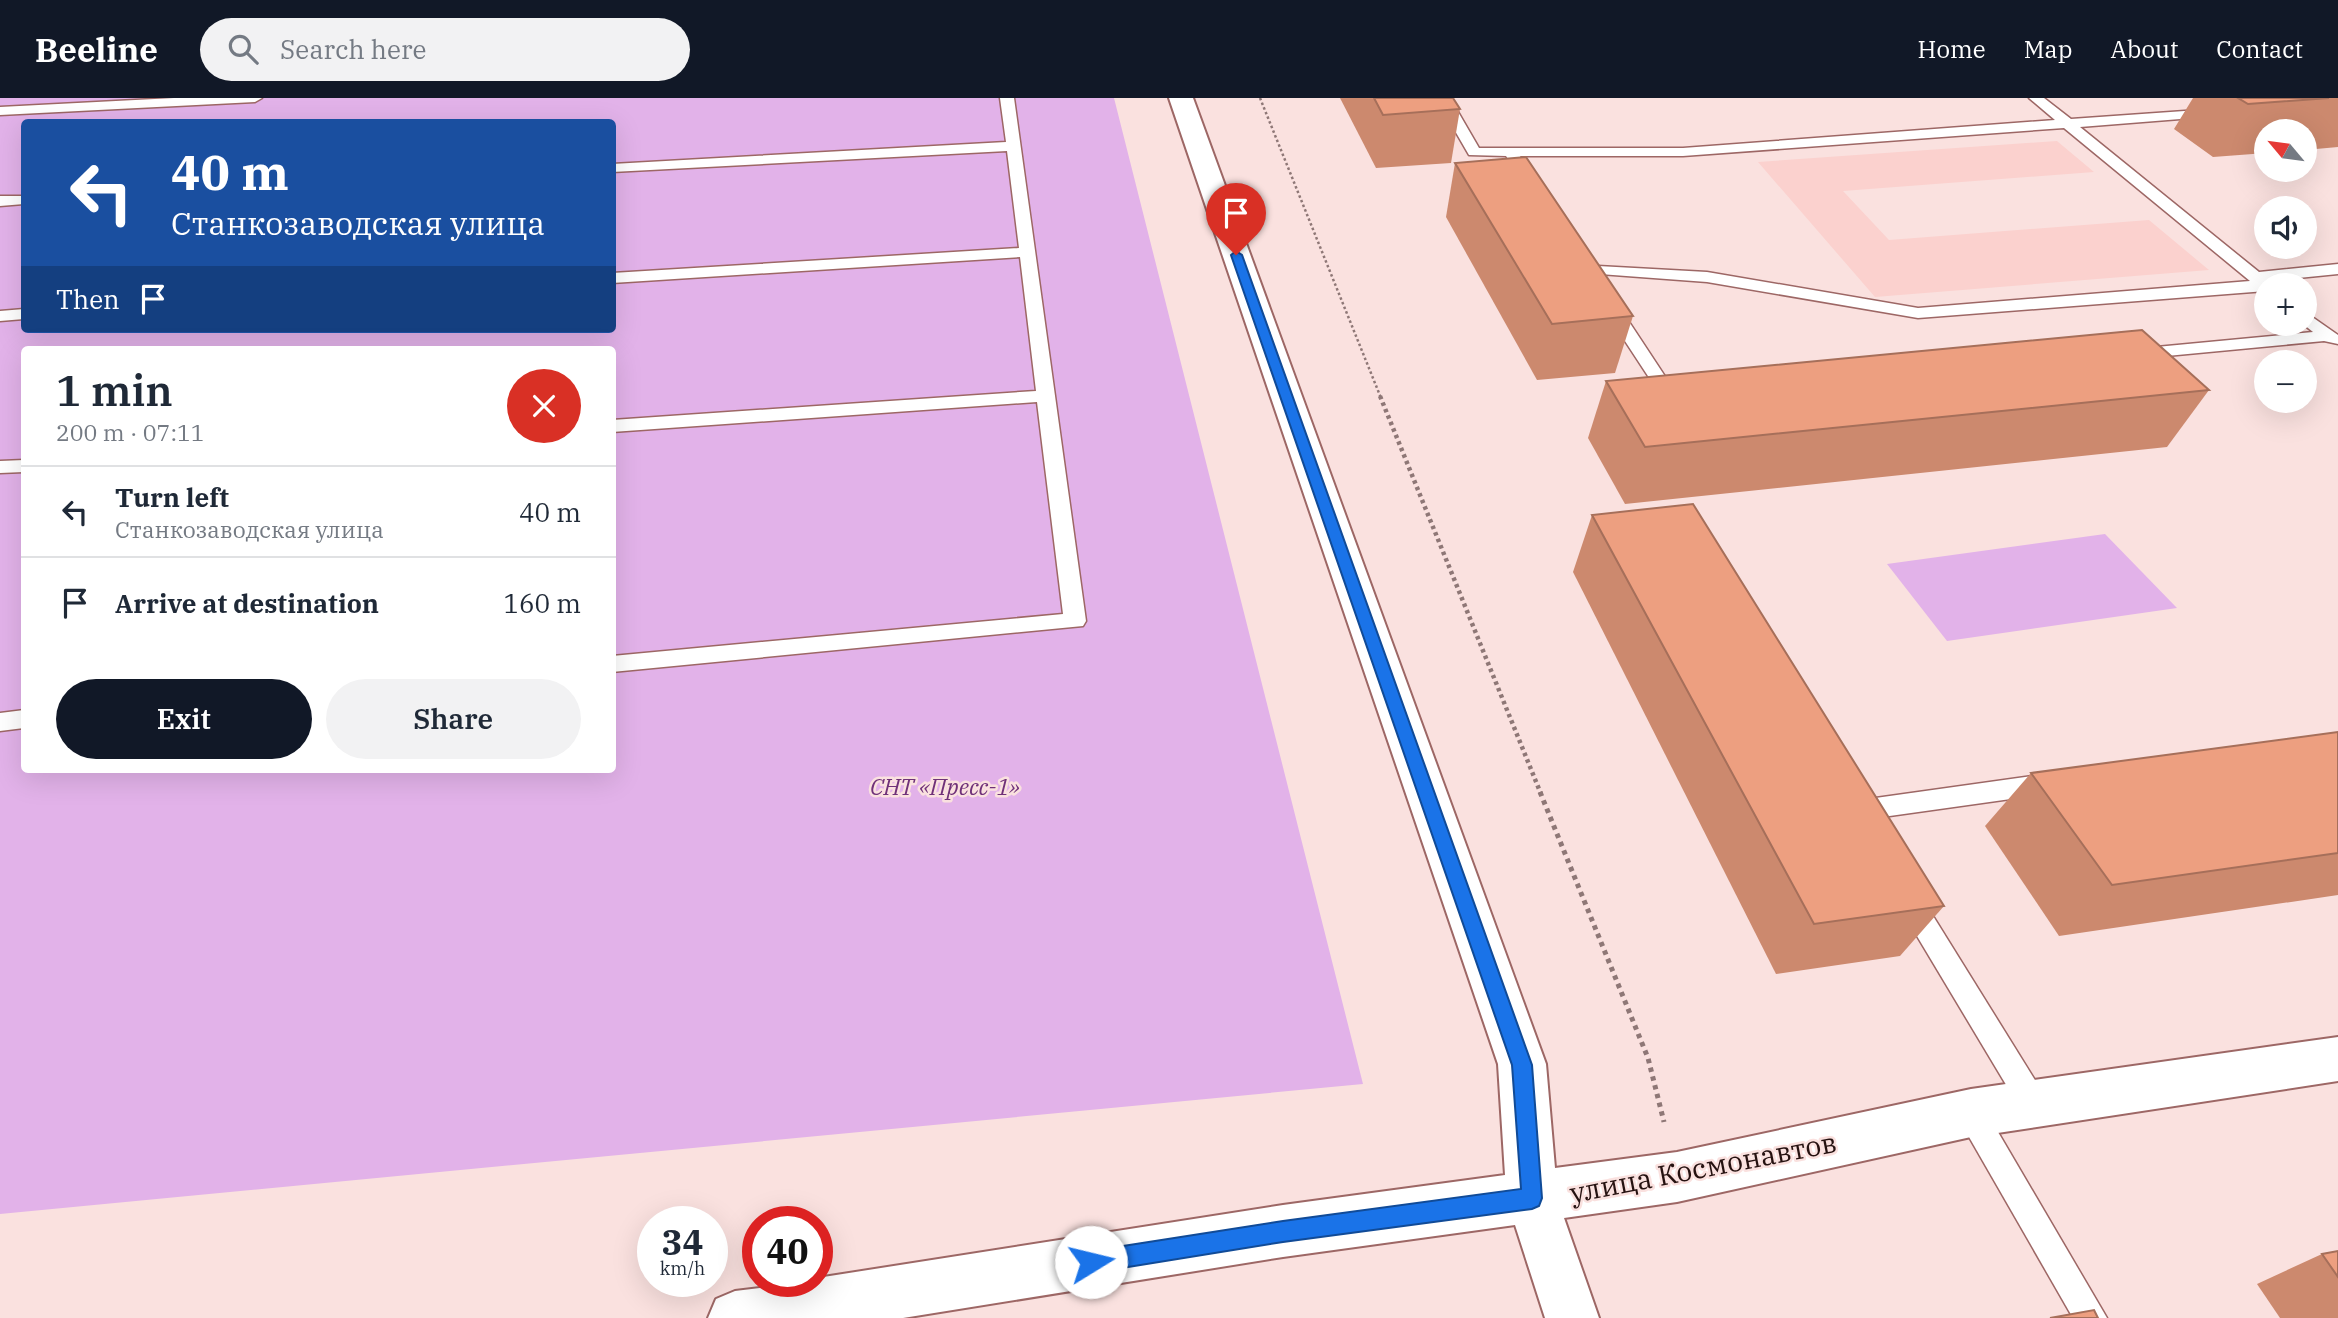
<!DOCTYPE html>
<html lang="en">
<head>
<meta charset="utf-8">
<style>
	:root { --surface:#fff; --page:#f2f2f3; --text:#1f2937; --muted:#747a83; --line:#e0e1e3; --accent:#111827 }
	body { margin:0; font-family:"IBM Plex Serif",serif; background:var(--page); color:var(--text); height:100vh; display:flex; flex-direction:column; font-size:26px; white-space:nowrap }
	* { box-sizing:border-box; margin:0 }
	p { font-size:23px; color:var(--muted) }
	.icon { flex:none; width:38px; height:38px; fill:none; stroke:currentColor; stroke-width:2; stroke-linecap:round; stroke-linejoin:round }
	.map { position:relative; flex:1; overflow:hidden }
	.drawer { position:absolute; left:21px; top:248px; width:595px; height:427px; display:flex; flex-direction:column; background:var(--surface); border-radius:7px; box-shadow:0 7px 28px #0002 }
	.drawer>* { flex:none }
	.top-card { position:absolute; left:21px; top:21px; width:595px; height:214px; border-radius:7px; box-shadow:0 7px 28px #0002; background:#1a4fa0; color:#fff; overflow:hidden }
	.needle { width:46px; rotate:299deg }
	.tools { position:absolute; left:2254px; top:21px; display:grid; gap:14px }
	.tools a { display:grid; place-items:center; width:63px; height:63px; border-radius:50%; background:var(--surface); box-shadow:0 7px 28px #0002; font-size:35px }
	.speed { position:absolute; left:637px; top:1108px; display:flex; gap:14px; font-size:35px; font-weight:700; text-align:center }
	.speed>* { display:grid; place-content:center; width:91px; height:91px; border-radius:50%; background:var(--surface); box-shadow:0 7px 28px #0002; line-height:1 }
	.speed small { font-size:18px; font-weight:400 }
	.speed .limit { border:10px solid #d22; background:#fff; color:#111 }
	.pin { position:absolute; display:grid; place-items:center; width:60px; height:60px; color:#fff; margin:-72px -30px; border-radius:50% 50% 50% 0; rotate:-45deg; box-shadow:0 0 7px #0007 }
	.pin .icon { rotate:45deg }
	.me { position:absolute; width:77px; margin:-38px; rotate:81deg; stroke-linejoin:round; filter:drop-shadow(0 0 5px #0008) }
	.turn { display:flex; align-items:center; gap:24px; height:147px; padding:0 35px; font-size:32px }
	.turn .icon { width:91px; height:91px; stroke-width:2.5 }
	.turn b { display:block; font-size:49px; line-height:60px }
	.then { display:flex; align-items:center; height:66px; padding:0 35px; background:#0003; gap:14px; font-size:26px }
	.round { display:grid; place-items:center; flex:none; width:74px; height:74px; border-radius:37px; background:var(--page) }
	.overview { display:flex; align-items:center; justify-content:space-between; height:119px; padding:0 35px }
	h1 { font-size:42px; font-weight:600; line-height:52px }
	.action { display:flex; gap:14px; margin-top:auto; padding:14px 35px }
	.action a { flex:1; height:80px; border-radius:42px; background:var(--accent); color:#fff; font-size:28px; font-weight:600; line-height:80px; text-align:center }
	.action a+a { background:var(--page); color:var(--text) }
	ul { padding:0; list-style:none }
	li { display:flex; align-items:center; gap:21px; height:91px; padding:0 35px; border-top:2px solid var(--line) }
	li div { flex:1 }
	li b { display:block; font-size:26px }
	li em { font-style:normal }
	header { display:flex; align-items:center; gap:42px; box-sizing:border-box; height:98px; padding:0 35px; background:var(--accent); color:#fff }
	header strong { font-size:33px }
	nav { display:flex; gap:38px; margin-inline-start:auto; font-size:24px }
	.search { width:490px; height:63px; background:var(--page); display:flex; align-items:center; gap:18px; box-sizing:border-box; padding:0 24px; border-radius:38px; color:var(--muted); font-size:26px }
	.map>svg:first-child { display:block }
	.built { fill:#fbd1ce }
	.green { fill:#e2b2e9; fill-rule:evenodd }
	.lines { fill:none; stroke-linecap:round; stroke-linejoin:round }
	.service-casing { stroke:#9d6765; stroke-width:3 }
	.tertiary-casing { stroke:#9d6765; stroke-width:4 }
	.path-far2 { stroke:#8e7776; stroke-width:2.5; stroke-dasharray:2.5 2.5; stroke-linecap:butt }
	.path-far1 { stroke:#8e7776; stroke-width:4.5; stroke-dasharray:3.5 3.5; stroke-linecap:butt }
	.path { stroke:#8e7776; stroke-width:5; stroke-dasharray:4.5 4.5; stroke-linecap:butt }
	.service { fill:#fff; fill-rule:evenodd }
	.tertiary { fill:#fff; fill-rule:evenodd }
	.wall { fill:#cc896e }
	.building { fill:#ed9f80; stroke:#a66f5a; stroke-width:2 }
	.route { fill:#1a73e8; stroke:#114b97; stroke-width:2 }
	.labels { text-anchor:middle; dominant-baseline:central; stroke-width:5; stroke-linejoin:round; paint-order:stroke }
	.park-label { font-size:23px; font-style:italic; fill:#703179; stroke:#fae1df }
	.near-street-label { font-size:28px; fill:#251110; stroke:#fae1df }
</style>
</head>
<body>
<header>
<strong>Beeline</strong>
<div class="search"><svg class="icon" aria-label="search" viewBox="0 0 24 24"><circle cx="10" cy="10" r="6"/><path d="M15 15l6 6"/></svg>Search here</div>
<nav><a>Home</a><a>Map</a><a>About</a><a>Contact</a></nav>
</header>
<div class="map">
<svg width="2338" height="1220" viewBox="0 0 2338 1220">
	<rect width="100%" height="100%" fill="#fae1df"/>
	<path class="built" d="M2057 43 2094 74 1843 93 1889 142 2149 122 2209 172 1875 199 1758 64Z"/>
	<g class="green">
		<path d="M0 0H1114L1363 986 0 1116ZM24 24H612V231H24ZM24 252H612V672H24Z"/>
		<path d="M2105 436 2177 510 1947 543 1887 466Z"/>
	</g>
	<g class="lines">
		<g class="service-casing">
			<g id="service">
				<path d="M174 0H262L255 4 0 17V9Z"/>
				<path d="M1000 0H1014L1086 523 1083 528 612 574V558L1063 516 1037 304 612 334V322L1036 293 1020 159 612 185V175L1019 150 1007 53 612 74V66L1006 44Z"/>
				<path d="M1436 0H1450L1479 50H1683L2055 22 2029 0H2044L2071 21 2213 11 2220 15 2218 18 2080 29 2259 174 2338 166V176L2269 183 2274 187H2266V193L1918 220 1707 184 1586 175 1580 173V167L1707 174 1918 210 2250 183 2064 30 1683 58H1520L1538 85 1531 89 1526 88 1506 58 1469 57Z"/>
				<path d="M0 98H24V106L0 108Z"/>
				<path d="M1612 206 1618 207 1676 295 1682 296 1685 300 1682 304H1665L1604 211Z"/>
				<path d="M24 211V221L0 223V213Z"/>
				<path d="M2305 214 2338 237V246L2324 243 2135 261 2126 256 2135 251 2313 234 2303 226Z"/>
				<path d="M24 362V374L0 375V363Z"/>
				<path d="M24 612V630L0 633V615Z"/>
				<path d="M2047 676 2055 679 2059 686 2055 693 2047 696 1854 723 1845 720 1842 713 1845 706 1854 703Z"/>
				<path d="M1911 794 1920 797 2043 995 2047 1005 2043 1015 2033 1019 2023 1015 1902 813 1898 805 1902 797Z"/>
				<path d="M1971 1001 1981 1005 2107 1220H2073L1961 1025 1957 1015 1961 1005Z"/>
			</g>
		</g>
		<g class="tertiary-casing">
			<path id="tertiary" d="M1169 0H1193L1546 966 1555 1070 1677 1054 1971 991 2338 939V983L1971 1039 1677 1104 1564 1120 1599 1220H1545L1515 1127 1283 1159 903 1220H708L716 1201 735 1193 817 1183V1180L1283 1107 1505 1077 1498 966Z"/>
		</g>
		<path class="path-far2" d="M1260 0 1381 300"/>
		<path class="path-far1" d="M1380 298 1541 696"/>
		<path class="path" d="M1540 694 1648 960 1664 1024"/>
		<use href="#service" class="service"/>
		<use href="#tertiary" class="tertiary"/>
	</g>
	<g class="wall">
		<path d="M1340 0H1453L1460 11 1451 65 1376 70Z"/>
		<path d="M2193 0H2338V49L2305 52V33H2266V55L2213 59 2174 31Z"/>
		<path d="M1455 65 1633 218 1615 275 1537 282 1446 119Z"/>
		<path d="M1606 283 2209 292 2167 349 1625 406 1588 340Z"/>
		<path d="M1592 417 1944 808 1900 858 1776 876 1573 474Z"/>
		<path d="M2338 634V797L2059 838 1985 728 2031 675Z"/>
		<path d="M2338 1153V1220H2280L2257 1186 2322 1156Z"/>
	</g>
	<g class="building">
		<path d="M1374 0H1453L1460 11 1383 17Z"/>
		<path d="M2238 0H2329L2248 6Z"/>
		<path d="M1526 59 1633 218 1552 226 1455 65Z"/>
		<path d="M2142 232 2209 292 1645 349 1606 283Z"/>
		<path d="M1693 406 1944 808 1814 826 1592 417Z"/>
		<path d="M2338 634V755L2112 787 2031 675Z"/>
		<path d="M2338 1153V1179L2322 1156Z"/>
		<path d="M2094 1212 2098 1220H2050Z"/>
	</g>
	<path class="route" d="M1236 153 1242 157 1532 967 1542 1100 1539 1108 1532 1111 1283 1144 1091 1175 1083 1171 1080 1164 1083 1156 1091 1153 1283 1123 1521 1091 1512 967 1231 157Z"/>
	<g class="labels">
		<g class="park-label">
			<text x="945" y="688">СНТ «Пресс-1»</text>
		</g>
		<g class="near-street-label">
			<text transform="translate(1703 1069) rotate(-11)">улица Космонавтов</text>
		</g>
	</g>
</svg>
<div class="tools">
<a><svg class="needle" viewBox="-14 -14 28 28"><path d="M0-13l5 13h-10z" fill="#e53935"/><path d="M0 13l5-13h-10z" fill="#747a83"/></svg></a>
<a><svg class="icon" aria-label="sound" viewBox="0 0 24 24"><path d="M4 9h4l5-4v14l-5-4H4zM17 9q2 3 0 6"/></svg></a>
<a>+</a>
<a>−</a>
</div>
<div class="speed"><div>34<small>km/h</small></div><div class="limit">40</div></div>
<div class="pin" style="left:1236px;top:157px;background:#d93025"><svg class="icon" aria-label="arrive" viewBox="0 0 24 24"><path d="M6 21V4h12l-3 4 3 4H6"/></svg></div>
<svg class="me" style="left:1091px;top:1164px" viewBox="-20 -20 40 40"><circle r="19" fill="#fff"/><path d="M0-13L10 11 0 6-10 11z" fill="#1a73e8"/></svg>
<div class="top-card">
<div class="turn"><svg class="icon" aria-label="left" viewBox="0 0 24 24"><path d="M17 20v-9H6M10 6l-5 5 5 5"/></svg><div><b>40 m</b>Станкозаводская улица</div></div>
<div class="then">Then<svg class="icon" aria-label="arrive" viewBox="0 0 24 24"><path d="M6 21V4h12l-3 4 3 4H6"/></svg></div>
</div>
<section class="drawer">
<div class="overview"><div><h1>1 min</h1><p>200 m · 07:11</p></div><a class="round" style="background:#d93025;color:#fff"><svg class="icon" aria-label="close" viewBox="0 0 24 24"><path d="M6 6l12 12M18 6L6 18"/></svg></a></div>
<ul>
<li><svg class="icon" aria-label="left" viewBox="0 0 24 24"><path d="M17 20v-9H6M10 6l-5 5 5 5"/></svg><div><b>Turn left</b><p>Станкозаводская улица</p></div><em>40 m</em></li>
<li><svg class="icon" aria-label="arrive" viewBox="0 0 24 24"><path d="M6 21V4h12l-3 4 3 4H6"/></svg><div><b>Arrive at destination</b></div><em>160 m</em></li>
</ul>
<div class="action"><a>Exit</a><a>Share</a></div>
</section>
</div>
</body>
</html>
